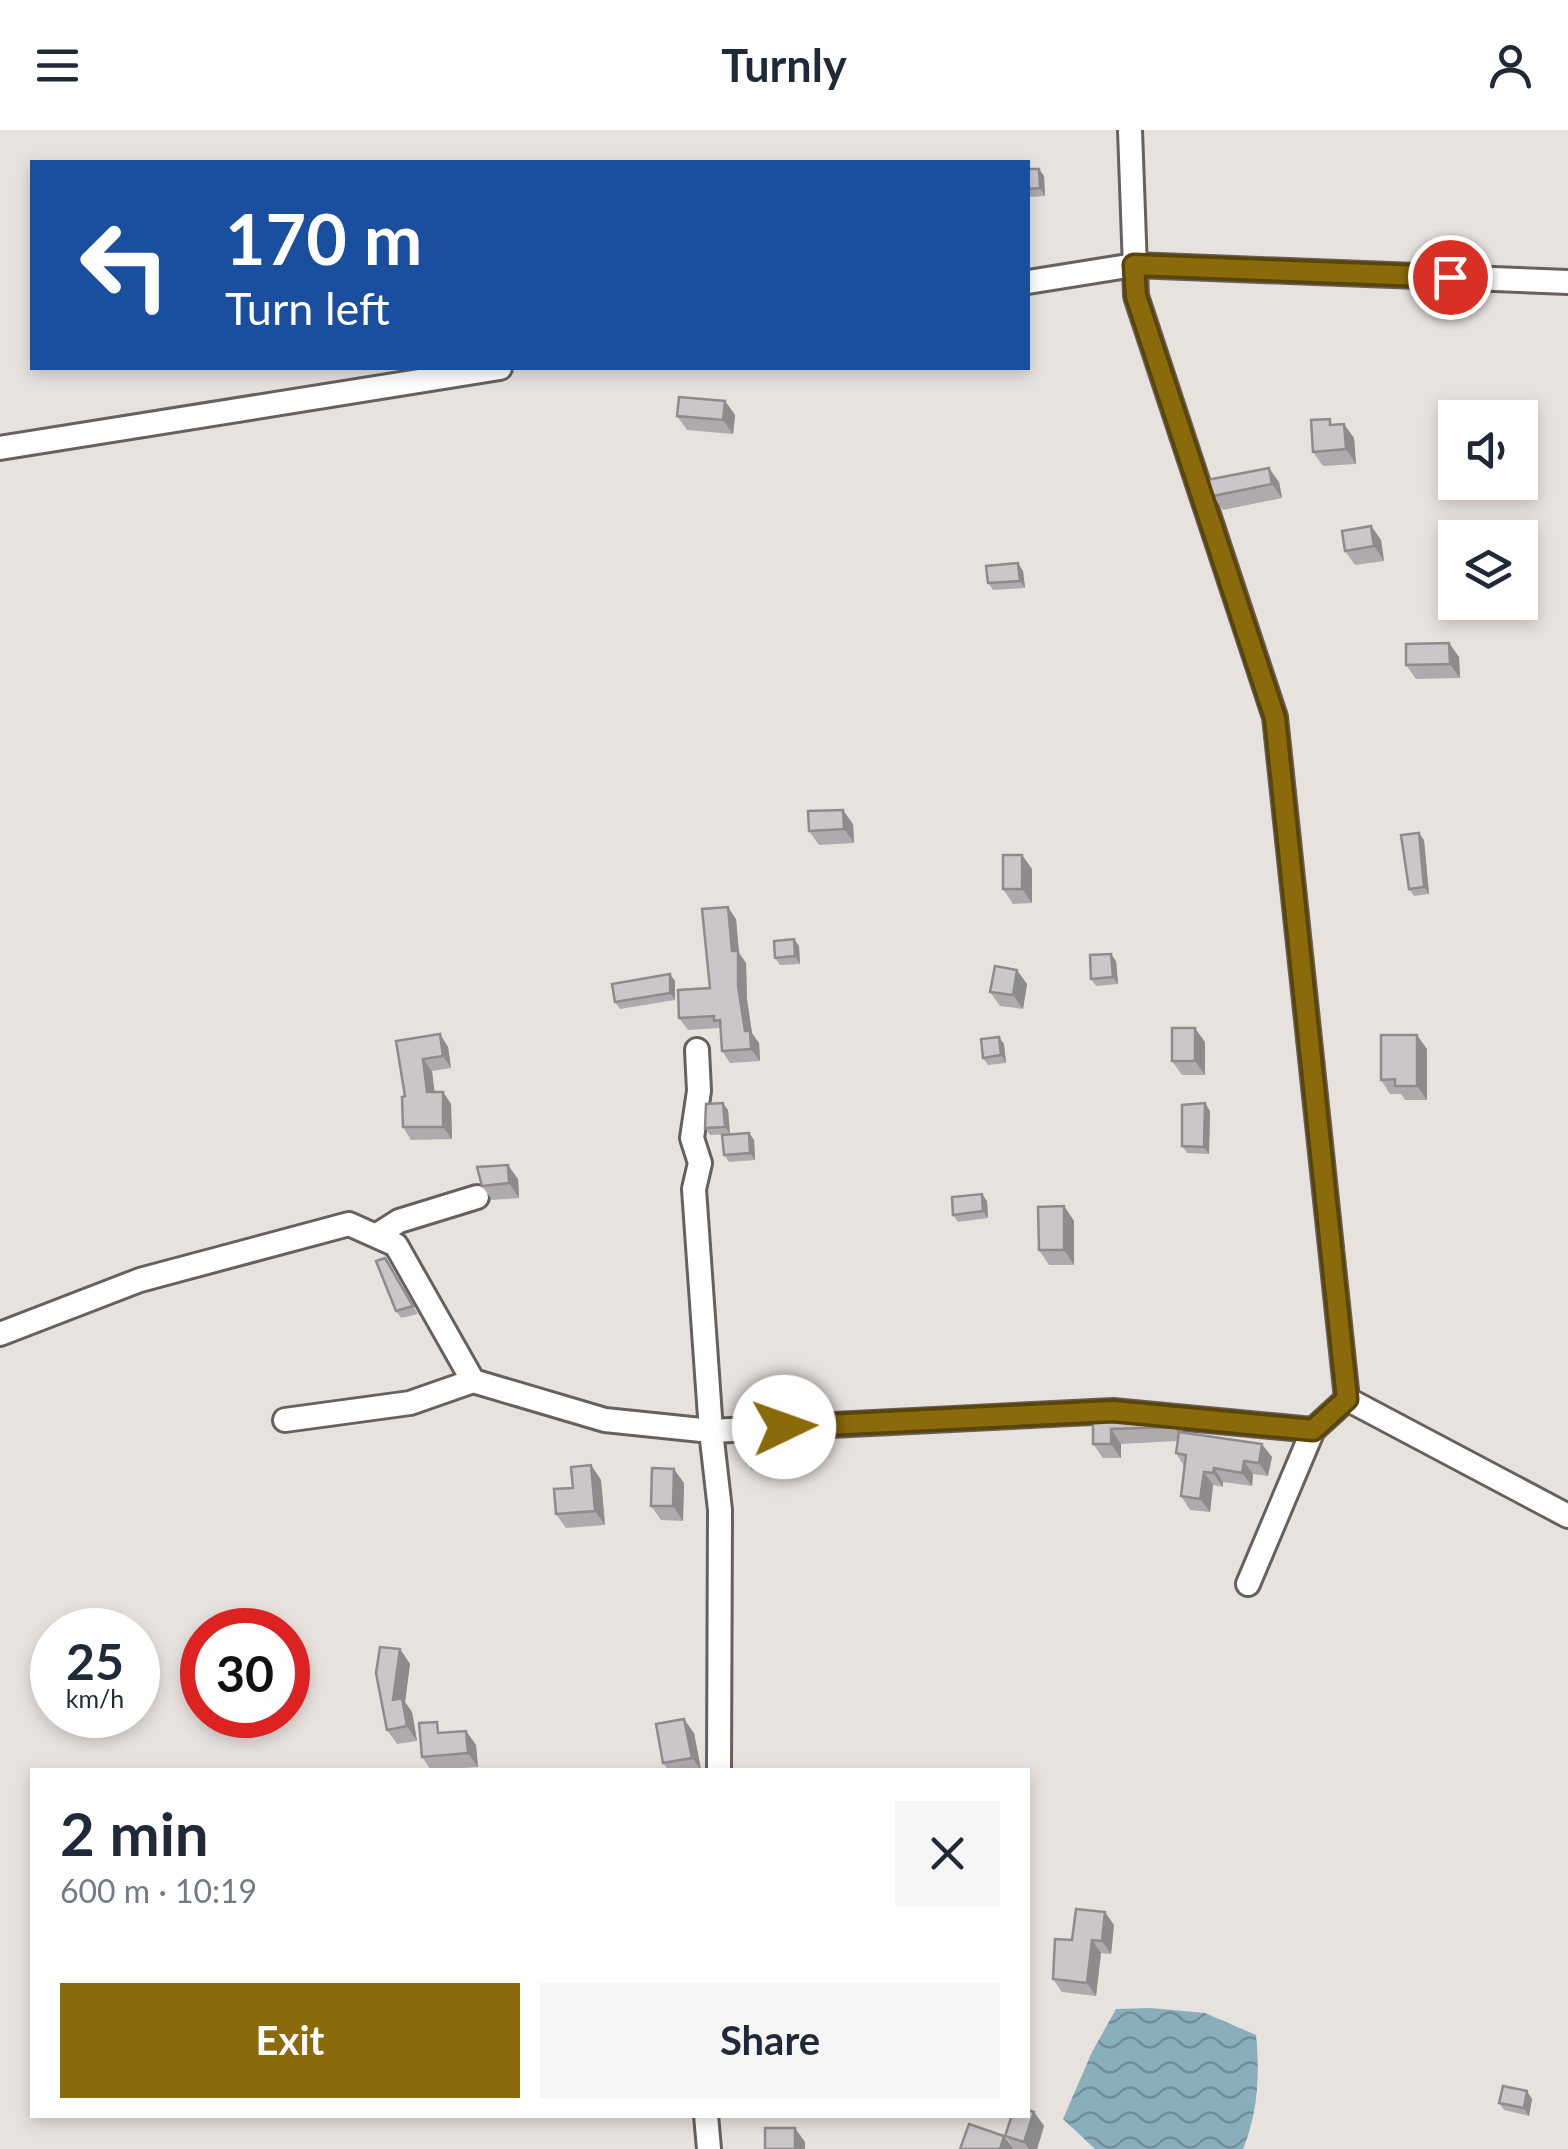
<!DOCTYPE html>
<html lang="en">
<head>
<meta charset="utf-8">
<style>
	:root { --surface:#fff; --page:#f6f6f7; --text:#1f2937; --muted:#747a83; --accent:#8b6a0b }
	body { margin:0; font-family:Lato,sans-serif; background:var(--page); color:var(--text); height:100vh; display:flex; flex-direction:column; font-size:38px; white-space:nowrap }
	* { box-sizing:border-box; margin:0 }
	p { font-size:32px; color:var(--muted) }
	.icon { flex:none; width:55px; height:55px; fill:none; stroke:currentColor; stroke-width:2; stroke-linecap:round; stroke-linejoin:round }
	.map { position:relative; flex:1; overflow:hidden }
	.panel { position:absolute; left:30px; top:1638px; width:1000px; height:350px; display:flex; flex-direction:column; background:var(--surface); border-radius:0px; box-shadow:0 5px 15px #0003 }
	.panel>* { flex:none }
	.guide { position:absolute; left:30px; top:30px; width:1000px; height:210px; border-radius:0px; box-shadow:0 5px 15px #0003; background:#1a4fa0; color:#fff; overflow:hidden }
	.tools { position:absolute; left:1438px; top:270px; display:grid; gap:20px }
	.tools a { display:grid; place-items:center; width:100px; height:100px; border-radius:0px; background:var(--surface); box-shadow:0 5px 15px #0003; font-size:50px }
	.speed { position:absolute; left:30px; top:1478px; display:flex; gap:20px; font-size:50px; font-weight:700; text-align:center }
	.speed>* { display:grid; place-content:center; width:130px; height:130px; border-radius:50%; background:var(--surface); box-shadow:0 5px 15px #0003; line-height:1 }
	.speed small { font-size:25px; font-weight:400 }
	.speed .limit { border:15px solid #d22; background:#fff; color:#111 }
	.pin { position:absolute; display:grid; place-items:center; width:85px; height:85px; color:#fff; margin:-42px; border:5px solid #fff; border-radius:50%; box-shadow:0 2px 10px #0007 }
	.me { position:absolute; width:110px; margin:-55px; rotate:87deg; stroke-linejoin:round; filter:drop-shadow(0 0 8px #0008) }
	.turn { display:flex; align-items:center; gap:35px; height:210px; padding:0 30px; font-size:45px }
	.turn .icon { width:130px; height:130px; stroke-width:2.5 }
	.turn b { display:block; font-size:70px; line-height:85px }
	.round { display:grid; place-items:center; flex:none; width:105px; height:105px; border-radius:0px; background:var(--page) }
	.head { display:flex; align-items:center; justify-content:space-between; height:170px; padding:0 30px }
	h1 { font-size:60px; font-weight:700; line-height:75px }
	.button { display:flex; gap:20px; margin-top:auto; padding:20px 30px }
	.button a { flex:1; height:115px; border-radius:0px; background:var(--accent); color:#fff; font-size:40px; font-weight:700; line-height:115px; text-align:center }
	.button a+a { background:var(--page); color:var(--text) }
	header { display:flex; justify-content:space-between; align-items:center; height:130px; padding:0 30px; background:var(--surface); font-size:45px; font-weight:700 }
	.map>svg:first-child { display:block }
	.water { fill:url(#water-waves) }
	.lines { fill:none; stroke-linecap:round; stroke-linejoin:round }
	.minor-casing { stroke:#66615f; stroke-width:28 }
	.minor { stroke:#fff; stroke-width:22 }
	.wall { fill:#afaaae }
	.shaded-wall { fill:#8e8b8d }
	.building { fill:#cbc6ca; stroke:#8e8b8d; stroke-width:2.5 }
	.route-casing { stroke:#5a4507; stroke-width:25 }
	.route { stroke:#8b6a0b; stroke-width:18 }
</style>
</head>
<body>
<header><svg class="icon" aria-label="menu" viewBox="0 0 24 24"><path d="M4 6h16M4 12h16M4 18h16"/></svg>Turnly<svg class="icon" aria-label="person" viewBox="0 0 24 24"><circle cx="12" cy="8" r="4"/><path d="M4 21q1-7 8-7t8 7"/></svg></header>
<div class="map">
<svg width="1568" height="2019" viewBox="0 0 1568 2019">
	<defs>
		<pattern id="water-waves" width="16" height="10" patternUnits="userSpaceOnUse" patternTransform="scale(2.5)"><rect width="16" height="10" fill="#8aafbc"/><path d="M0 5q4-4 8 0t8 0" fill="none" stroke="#718e99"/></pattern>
	</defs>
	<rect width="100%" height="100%" fill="#e8e2df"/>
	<path class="water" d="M1151 1878 1205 1883 1256 1905C1260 1944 1258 1982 1243 2019H1095L1063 1989 1092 1922 1116 1879Z"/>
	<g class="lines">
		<g class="minor-casing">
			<g id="minor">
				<path d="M1130 0 1136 166 1275 587 1347 1269 1568 1386"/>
				<path d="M1028 152 1134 135 1568 152"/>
				<path d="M0 318 500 238"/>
				<path d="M697 920 699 961 692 1008 700 1033 694 1059 711 1301 720 1380 719 1640"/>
				<path d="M377 1105 399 1091 477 1067"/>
				<path d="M0 1204 140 1150 349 1094 396 1115 473 1251"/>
				<path d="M285 1290 410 1273 473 1251 605 1290 711 1301 1113 1281 1313 1300"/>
				<path d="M1248 1454 1313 1300 1347 1269"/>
				<path d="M706 1985 709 2019"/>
			</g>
		</g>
		<use href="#minor" class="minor"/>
	</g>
	<g class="wall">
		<path d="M1028 39 1044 46 1045 66 1028 67Z"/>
		<path d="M725 271 735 285 733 304 687 300 677 286Z"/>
		<path d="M1334 295 1354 308 1356 334 1323 336 1313 322Z"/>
		<path d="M1279 352 1282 368 1223 380 1213 366Z"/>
		<path d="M1371 396 1381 410 1384 431 1355 435 1345 421Z"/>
		<path d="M1023 441 1025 458 993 460 988 453Z"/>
		<path d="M1449 513 1459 527 1460 548 1416 549 1406 535Z"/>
		<path d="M853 694 854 713 819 715 809 701Z"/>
		<path d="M1424 710 1429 764 1414 766 1409 759Z"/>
		<path d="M1022 725 1032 739V773L1013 774 1003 759Z"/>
		<path d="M736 789 739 823 746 833 747 869 752 904 759 913 760 931 730 933 722 921 720 898 688 900 679 888 710 858Z"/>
		<path d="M794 809 799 816 800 834 780 835 775 828Z"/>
		<path d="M1116 831 1118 854 1096 856 1091 849Z"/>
		<path d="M675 851V870L620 879 615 872Z"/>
		<path d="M1027 854 1023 879 1000 876 990 862Z"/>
		<path d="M440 904 448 917 451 938 432 941 434 962H443L451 974 452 1009 411 1010 403 997 405 966 396 911Z"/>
		<path d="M1205 912V945H1182L1172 931Z"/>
		<path d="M1004 914 1006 933 988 935 983 928Z"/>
		<path d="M1427 919V970H1405L1401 964H1390L1381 950Z"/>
		<path d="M1205 973 1210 981 1209 1024 1187 1023 1182 1016Z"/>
		<path d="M728 980 730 1004 710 1005 705 998Z"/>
		<path d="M749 1003 754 1010 755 1030 729 1032 724 1025Z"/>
		<path d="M518 1049 519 1068 492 1070 482 1056Z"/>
		<path d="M987 1071 988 1088 958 1092 953 1085Z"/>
		<path d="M1064 1076 1074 1091V1135H1049L1039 1120Z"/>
		<path d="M390 1135 418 1184 401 1188 396 1181Z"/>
		<path d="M1093 1282 1173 1288 1183 1302 1272 1327 1268 1346 1253 1344 1252 1356 1223 1352V1357L1213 1355 1210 1382 1190 1380 1181 1366 1184 1336 1176 1323 1177 1311 1121 1314V1328H1103L1093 1314Z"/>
		<path d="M763 1306 768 1313 771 1338 752 1340 747 1333Z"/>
		<path d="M591 1335 601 1350 605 1395 566 1398 556 1384 573 1358Z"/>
		<path d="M684 1353 683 1391 661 1390 651 1376Z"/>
		<path d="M400 1519 410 1534 405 1572 412 1582 417 1611 397 1614 387 1600Z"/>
		<path d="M466 1601 476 1615 478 1637 431 1640 422 1627 444 1602Z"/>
		<path d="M694 1603 701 1640H668L663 1633Z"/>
		<path d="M1114 1795 1111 1824 1101 1823 1096 1866 1062 1862 1053 1849 1072 1810Z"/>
		<path d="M1532 1969 1529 1986 1504 1980 1499 1973Z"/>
		<path d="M1034 1982 1044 1996 1037 2019H1014L1005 2006Z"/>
	</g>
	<g class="shaded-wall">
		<path d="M1039 39 1044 46 1045 66 1040 58Z"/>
		<path d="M725 271 735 285 733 304 723 290Z"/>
		<path d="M1344 294 1354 308 1356 334 1346 319Z"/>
		<path d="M1269 338 1279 352 1282 368 1272 354Z"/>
		<path d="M1371 396 1381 410 1384 431 1374 416Z"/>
		<path d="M1018 433 1023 441 1025 458 1020 451Z"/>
		<path d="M1449 513 1459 527 1460 548 1450 534Z"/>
		<path d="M843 680 853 694 854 713 844 699Z"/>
		<path d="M1419 703 1424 710 1429 764 1424 757Z"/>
		<path d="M1022 725 1032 739V773L1022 759Z"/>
		<path d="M728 777 736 789 739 823 746 833 747 869 752 903 759 913 760 931 751 919 745 901 732 821Z"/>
		<path d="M794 809 799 816 800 834 795 826Z"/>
		<path d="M1111 824 1116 831 1118 854 1113 847Z"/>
		<path d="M1017 840 1027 854 1023 879 1013 865Z"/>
		<path d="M670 844 675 851V870L670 863Z"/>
		<path d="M1195 898 1205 912V945L1195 931Z"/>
		<path d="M440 904 448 917 451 938 443 926Z"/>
		<path d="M1417 905 1427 919V970L1417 956Z"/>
		<path d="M999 907 1004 914 1006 933 1001 925Z"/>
		<path d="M423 929 432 941 436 974 427 962Z"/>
		<path d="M443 962 451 974 452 1009 443 997Z"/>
		<path d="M723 973 728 980 730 1004 725 997Z"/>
		<path d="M1205 973 1210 981 1209 1024 1204 1017Z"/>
		<path d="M749 1003 754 1010 755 1030 750 1023Z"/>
		<path d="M508 1035 518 1049 519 1068 509 1053Z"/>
		<path d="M982 1064 987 1071 988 1088 983 1081Z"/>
		<path d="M1064 1076 1074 1091V1135L1064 1120Z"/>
		<path d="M1173 1288 1183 1303 1184 1311 1174 1297Z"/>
		<path d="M1111 1299 1121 1314V1328L1111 1314Z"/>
		<path d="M763 1306 768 1313 771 1338 766 1330Z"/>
		<path d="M1262 1314 1272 1327 1268 1346 1259 1333Z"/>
		<path d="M1244 1331 1253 1344 1252 1356 1242 1343Z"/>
		<path d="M591 1335 601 1350 605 1395 595 1381Z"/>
		<path d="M1214 1338 1223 1352V1357L1213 1343Z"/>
		<path d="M674 1339 684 1353 683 1391 673 1376Z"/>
		<path d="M1204 1342 1213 1355 1210 1382 1200 1369Z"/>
		<path d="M400 1519 410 1534 405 1572 412 1582 417 1611 407 1596 393 1570Z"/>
		<path d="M684 1589 694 1603 701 1640 692 1628Z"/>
		<path d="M466 1601 476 1615 478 1637 468 1623Z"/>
		<path d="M1105 1782 1114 1795 1111 1824 1102 1811Z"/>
		<path d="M1092 1810 1101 1823 1096 1866 1087 1853Z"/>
		<path d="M1527 1961 1532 1969 1529 1986 1524 1978Z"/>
		<path d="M1034 1982 1044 1996 1037 2019H1029L1024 2012Z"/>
		<path d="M795 1998 805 2012V2019H795Z"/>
		<path d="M1004 2006 1014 2019H1000Z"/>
	</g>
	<g class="building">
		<path d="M1028 39H1039L1040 58 1028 59Z"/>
		<path d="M679 267 725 271 723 290 677 286Z"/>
		<path d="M1330 289V295L1344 294 1346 319 1313 322 1311 290Z"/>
		<path d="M1269 338 1272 354 1213 366 1207 350Z"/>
		<path d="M1371 396 1374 416 1345 421 1342 401Z"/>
		<path d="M1018 433 1020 451 988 453 986 436Z"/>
		<path d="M1449 513 1450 534 1406 535V514Z"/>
		<path d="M843 680 844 699 809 701 808 681Z"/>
		<path d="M1419 703 1424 757 1409 759 1401 705Z"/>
		<rect x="1003" y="725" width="19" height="34"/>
		<path d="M728 777 732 821H738V856L745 901H750L751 919 722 921 720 890 714 891V886L679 888 678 860 710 858 702 779Z"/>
		<path d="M794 809 795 826 775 828 774 811Z"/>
		<path d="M1111 824 1113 847 1091 849 1090 825Z"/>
		<path d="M995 836 1017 840 1013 865 990 862Z"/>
		<path d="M670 844V863L615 872 612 854Z"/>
		<rect x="1172" y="898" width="23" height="33"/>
		<path d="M440 904 443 926 423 929 427 962H443V997H403L402 967 405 966 396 911Z"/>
		<path d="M1381 905H1417V956H1395V949L1381 950Z"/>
		<path d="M999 907 1001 925 983 928 981 909Z"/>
		<path d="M723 973 725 997 705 998 706 974Z"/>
		<path d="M1205 973 1204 1017 1182 1016V975Z"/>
		<path d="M749 1003 750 1023 724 1025 722 1005Z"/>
		<path d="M508 1035 509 1053 482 1056 477 1037Z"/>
		<path d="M982 1064 983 1081 953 1085 952 1067Z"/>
		<path d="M1064 1076V1120H1039L1038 1077Z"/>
		<path d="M385 1128 413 1176 396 1181 376 1131Z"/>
		<path d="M1093 1282 1173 1288 1174 1297 1111 1299V1314H1093Z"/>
		<path d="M1179 1302 1262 1314 1259 1333 1244 1331 1242 1343 1214 1338 1213 1343 1204 1342 1200 1369 1181 1366 1186 1325 1176 1323Z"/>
		<path d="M763 1306 766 1330 747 1333 743 1308Z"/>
		<path d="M591 1335 595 1381 556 1384 554 1359 573 1358 571 1337Z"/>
		<path d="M652 1338 674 1339 673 1376H651Z"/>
		<path d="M380 1517 400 1519 393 1570 402 1568 407 1596 387 1600 376 1543Z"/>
		<path d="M684 1589 692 1628 663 1633 656 1594Z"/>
		<path d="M437 1592 438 1603 466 1601 468 1623 422 1627 419 1593Z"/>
		<path d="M1076 1779 1105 1782 1102 1811 1092 1810 1087 1853 1053 1849 1055 1809 1072 1810Z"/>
		<path d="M1503 1956 1527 1961 1524 1978 1499 1973Z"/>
		<path d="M1028 1980 1034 1982 1024 2012 1005 2006 1012 1985H1028Z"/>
		<path d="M969 1994 1004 2006 1000 2019H960Z"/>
		<rect x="765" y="1998" width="30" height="21"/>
	</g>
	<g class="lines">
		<g class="route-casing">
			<path id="route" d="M784 1297 1113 1281 1313 1300 1347 1269 1275 588 1136 166 1134 135 1450 147"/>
		</g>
		<use href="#route" class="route"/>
	</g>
</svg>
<div class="tools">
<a><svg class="icon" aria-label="sound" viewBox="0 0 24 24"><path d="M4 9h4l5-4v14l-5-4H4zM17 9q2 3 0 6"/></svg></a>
<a><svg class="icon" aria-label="layers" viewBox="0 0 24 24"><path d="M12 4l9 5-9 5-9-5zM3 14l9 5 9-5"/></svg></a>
</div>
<div class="speed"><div>25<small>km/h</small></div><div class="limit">30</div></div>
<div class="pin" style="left:1450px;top:147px;background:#d93025"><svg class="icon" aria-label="arrive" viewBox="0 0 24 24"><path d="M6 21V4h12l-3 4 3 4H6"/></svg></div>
<svg class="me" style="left:784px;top:1297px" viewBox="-20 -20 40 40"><circle r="19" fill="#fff"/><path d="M0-13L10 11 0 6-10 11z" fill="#8b6a0b"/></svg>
<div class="guide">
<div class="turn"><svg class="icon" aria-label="left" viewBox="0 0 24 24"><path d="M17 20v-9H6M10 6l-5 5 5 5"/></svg><div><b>170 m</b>Turn left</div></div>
</div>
<section class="panel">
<div class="head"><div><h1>2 min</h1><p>600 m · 10:19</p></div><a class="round"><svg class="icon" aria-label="close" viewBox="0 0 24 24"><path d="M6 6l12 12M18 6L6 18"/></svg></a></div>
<div class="button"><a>Exit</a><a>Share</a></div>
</section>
</div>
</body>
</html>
